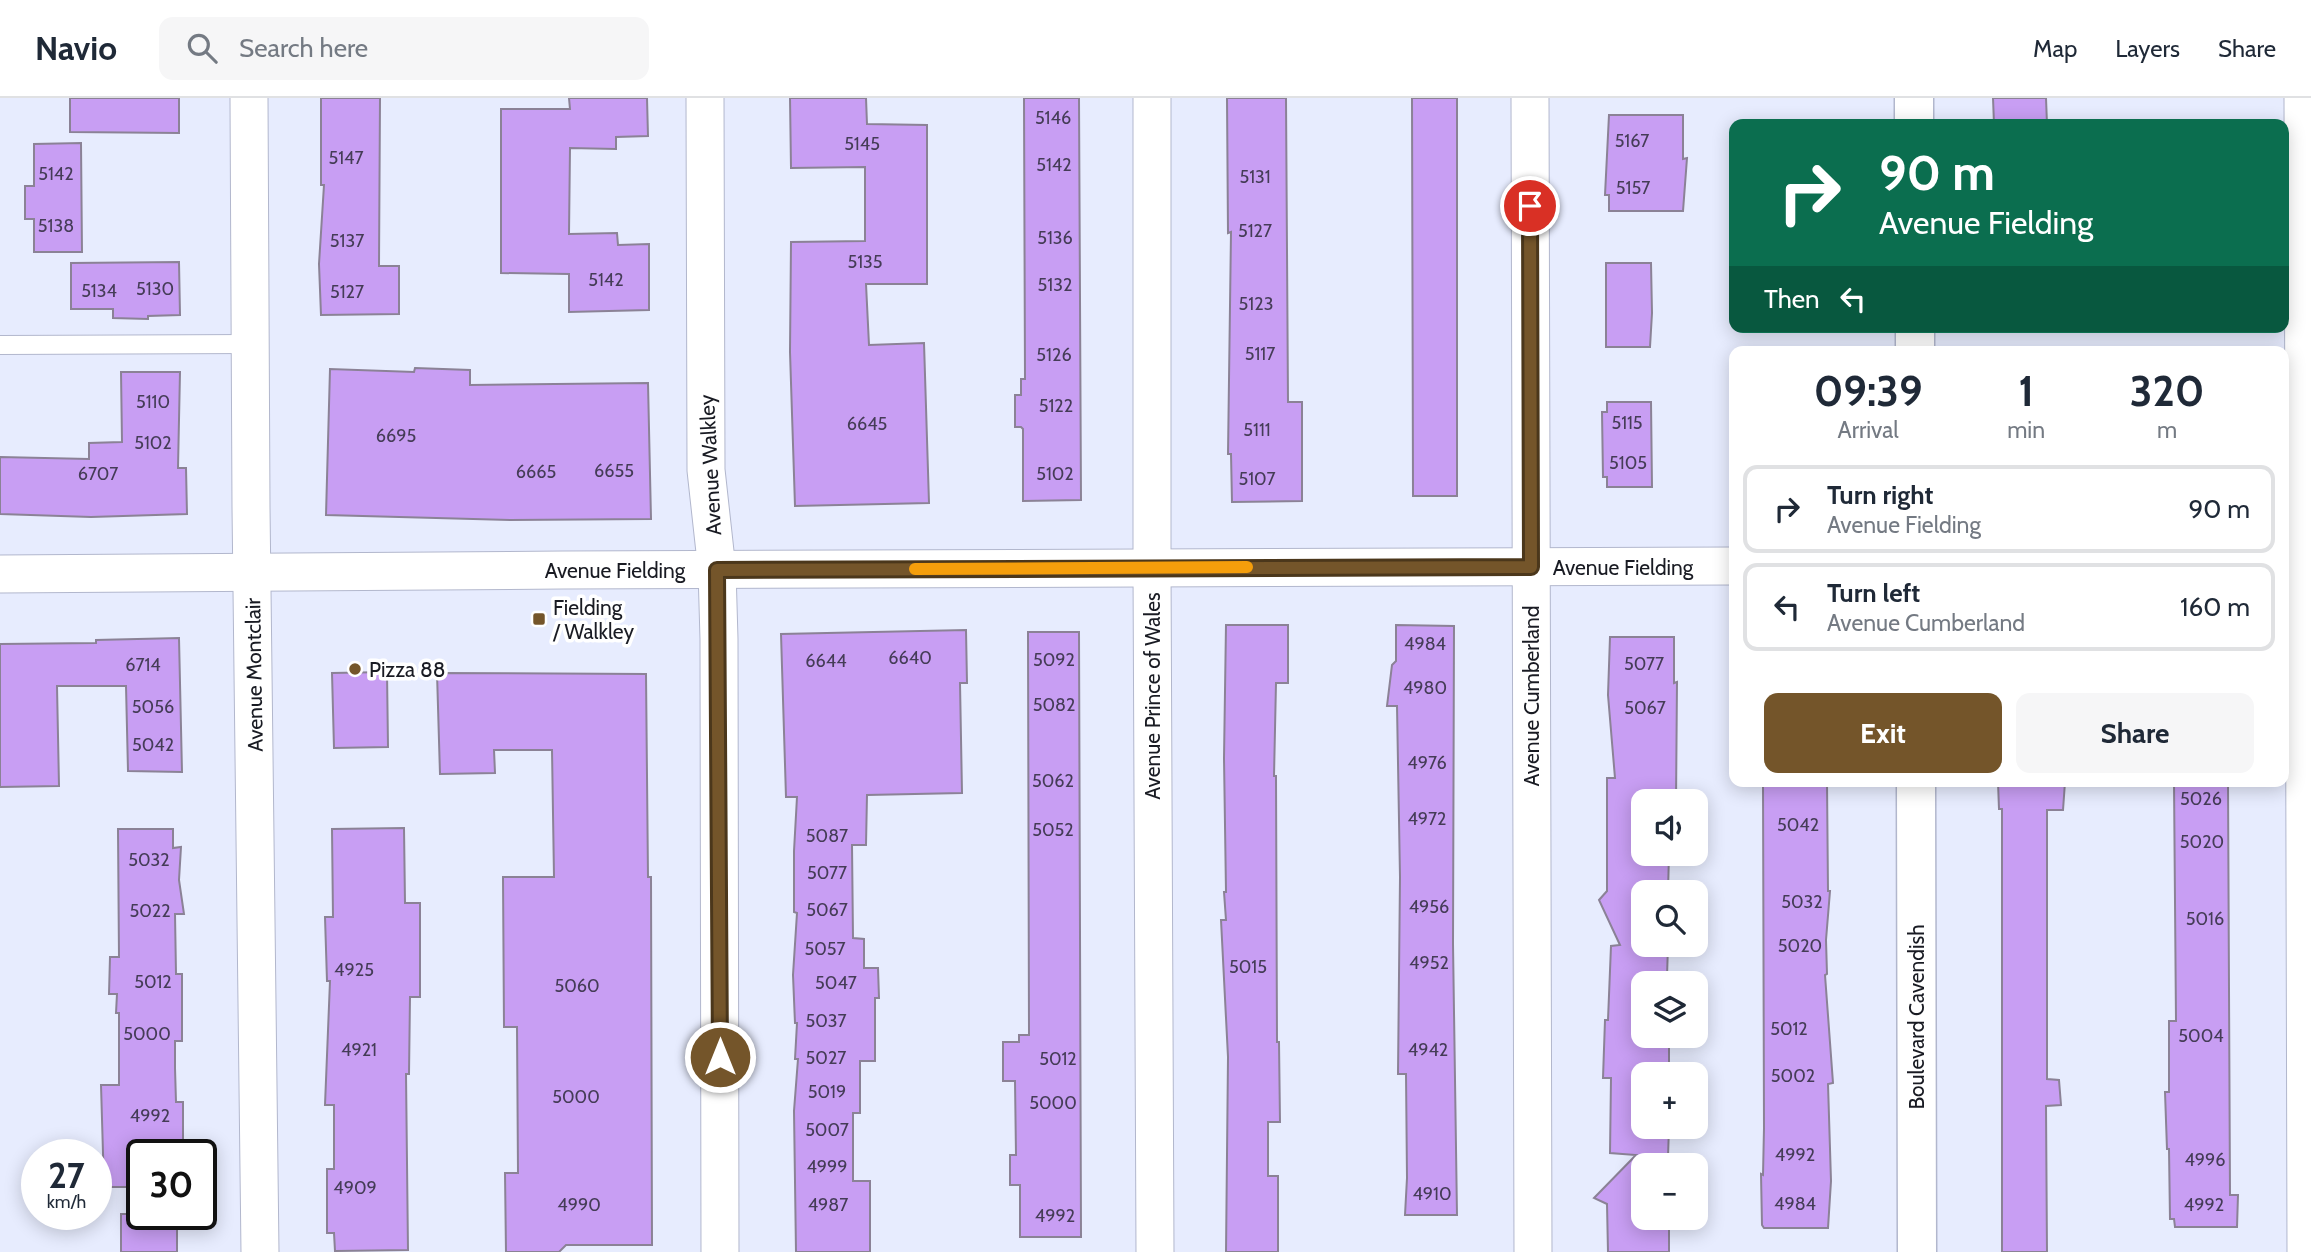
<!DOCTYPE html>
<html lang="en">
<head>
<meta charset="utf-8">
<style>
	:root { --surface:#fff; --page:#f6f6f7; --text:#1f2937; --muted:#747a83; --line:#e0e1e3; --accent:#74552a }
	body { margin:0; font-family:Cabin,sans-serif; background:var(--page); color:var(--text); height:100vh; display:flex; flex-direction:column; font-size:26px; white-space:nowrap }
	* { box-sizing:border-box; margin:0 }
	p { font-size:23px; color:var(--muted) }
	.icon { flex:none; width:38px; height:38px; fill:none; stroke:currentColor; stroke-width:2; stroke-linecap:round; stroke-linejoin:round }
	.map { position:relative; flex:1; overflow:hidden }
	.panel { position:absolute; left:1729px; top:248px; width:560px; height:441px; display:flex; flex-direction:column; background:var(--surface); border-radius:14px; box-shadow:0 4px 18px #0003 }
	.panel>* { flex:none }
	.hud { position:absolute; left:1729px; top:21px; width:560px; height:214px; border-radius:14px; box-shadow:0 4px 18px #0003; background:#0b6e4f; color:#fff; overflow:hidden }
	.fabs { position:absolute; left:1631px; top:691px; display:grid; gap:14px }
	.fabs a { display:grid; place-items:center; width:77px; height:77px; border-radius:14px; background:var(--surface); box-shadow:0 4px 18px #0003; font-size:35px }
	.speed { position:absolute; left:21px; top:1041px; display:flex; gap:14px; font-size:35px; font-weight:700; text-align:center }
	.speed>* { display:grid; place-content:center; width:91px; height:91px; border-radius:50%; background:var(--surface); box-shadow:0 4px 18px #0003; line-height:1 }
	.speed small { font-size:18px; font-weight:400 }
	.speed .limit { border:4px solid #111; border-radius:10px; background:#fff; color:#111 }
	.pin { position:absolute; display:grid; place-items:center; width:60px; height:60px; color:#fff; margin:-30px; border:4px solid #fff; border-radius:50%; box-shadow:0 2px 7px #0007 }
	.me { position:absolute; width:77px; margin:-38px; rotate:0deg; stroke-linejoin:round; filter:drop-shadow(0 0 5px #0008) }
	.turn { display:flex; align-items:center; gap:24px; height:147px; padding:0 35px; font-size:32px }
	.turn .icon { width:91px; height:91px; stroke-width:2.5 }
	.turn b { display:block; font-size:49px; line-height:60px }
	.then { display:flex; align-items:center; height:66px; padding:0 35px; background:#0003; gap:14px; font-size:26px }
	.eta { display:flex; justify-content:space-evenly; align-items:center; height:119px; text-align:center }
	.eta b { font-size:42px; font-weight:700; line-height:49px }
	.action { display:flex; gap:14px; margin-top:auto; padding:14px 35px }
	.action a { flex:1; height:80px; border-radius:14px; background:var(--accent); color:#fff; font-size:28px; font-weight:700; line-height:80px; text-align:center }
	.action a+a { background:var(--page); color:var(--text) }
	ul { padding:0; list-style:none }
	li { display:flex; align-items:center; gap:21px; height:88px; margin:0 14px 10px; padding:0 21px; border:4px solid var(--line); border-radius:14px }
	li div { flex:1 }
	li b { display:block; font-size:26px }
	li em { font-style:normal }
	header { display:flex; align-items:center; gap:42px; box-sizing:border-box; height:98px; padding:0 35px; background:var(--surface); border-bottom:2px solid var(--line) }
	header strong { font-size:33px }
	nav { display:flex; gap:38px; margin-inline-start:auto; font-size:24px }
	.search { width:490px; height:63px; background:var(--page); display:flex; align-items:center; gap:18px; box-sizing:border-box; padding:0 24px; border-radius:14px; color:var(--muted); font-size:26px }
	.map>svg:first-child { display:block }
	.building { fill:#c89ef3; stroke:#8b8296; stroke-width:2 }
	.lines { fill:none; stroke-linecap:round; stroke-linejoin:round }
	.lane-casing { stroke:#b2b7cd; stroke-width:20 }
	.street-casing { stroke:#b2b7cd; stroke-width:39 }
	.secondary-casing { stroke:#b2b7cd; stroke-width:41 }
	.lane { stroke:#fff; stroke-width:18 }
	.street { stroke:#fff; stroke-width:37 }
	.secondary { stroke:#fff; stroke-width:38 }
	.route-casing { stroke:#4b371b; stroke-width:18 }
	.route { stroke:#74552a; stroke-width:12 }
	.slow { stroke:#f59e0b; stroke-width:12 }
	.poi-dot { fill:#74552a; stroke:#fff; stroke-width:2.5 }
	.labels { text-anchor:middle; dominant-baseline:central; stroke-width:7; stroke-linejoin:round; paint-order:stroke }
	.number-label { font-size:18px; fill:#453c57 }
	.street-label { font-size:21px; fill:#191b23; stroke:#fff }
	.poi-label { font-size:21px; fill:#191b23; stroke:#fff; text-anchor:start }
</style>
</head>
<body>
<header>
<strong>Navio</strong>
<div class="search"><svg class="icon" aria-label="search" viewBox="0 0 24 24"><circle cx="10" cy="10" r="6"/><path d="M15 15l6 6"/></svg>Search here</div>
<nav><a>Map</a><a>Layers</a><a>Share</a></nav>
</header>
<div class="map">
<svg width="2311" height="1154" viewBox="0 0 2311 1154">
	<rect width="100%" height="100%" fill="#e7ecfe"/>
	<g class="building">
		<path d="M70 0H179V35L70 34Z"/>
		<path d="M321 0H380L379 168H399V216L321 217 319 166 324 87H321Z"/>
		<path d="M569 0H647L648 38 616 39V51L570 50 569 136 617 135 618 147 649 146V212L569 214V176L501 175V11H570Z"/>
		<path d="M790 0H866L867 26 927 27V186H866L869 247 924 245 929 405 795 408 790 254 791 144 865 143V69L791 70Z"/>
		<path d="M1024 0H1079L1081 402 1023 403V331L1021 329H1015V297H1021V281H1025Z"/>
		<path d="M1227 0H1286L1288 304H1302V403L1232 404 1231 356H1228L1231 134 1228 135Z"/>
		<path d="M1412 0H1457V398H1413Z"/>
		<path d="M1993 0H2046L2047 26H1994Z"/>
		<path d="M1609 17H1683V61L1687 60 1683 113H1609V97H1605Z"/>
		<path d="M81 45 82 154H34V121H25V88H34V46Z"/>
		<path d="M179 164 180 217 148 218V221L113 220V211H71V165Z"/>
		<path d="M1606 165H1651L1652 215 1650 249H1606Z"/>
		<path d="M415 270 470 272V287L648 285 651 421 510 422 326 417 330 271 414 274Z"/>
		<path d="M121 274H180L178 370H186L187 416 91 419 0 416V359L89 361V345L122 344Z"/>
		<path d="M1607 304H1651L1652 389H1607V379H1603L1602 314H1607Z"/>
		<path d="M1226 527H1288V585H1276L1274 678H1276L1277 944H1279L1280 1024H1268V1078H1278V1154H1226L1228 959 1221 822H1226L1224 794H1226L1224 660Z"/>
		<path d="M1396 527 1454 528 1453 846 1457 1117H1405L1407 1080 1406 976H1398L1400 779 1397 608H1387L1392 567 1396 563Z"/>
		<path d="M966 532 967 585H960L962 695 867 697 866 747H852L853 840 864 841V870H878L879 900H875V963H860V1015H853V1083H870V1154H796L794 1013 798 961H795L797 925H795L793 877 797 815 794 814V753L797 699H786L781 536Z"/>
		<path d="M1028 534H1079L1081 1139H1020V1087H1010V1057H1016L1015 983H1003V944H1019V937H1029Z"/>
		<path d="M1610 539H1674V585L1677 584 1676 704H1643V756H1669L1668 794H1643V847H1668L1667 879 1643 878V938H1669V976H1643V1029H1669L1668 1059 1643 1057V1120H1669V1154H1608L1607 1106 1594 1100 1636 1057 1610 1055 1611 980H1603L1605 922H1608L1611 848 1620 847 1599 802 1607 793V680H1615L1608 597Z"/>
		<path d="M179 540 182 674 128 673 126 588H57L59 688 0 689V546L96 545V542Z"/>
		<path d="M387 574 388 649 334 650 332 575Z"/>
		<path d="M437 575 646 576 648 779H651L652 1147H566L559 1154H506L505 1075H518L517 929H504L503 779H554L552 652H494L495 675 440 676Z"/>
		<path d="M1763 684H1827L1828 793H1830L1826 842 1827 876 1825 877 1833 985 1828 986 1831 1083 1828 1130H1764L1762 1127 1761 1076 1763 1077 1764 1030Z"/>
		<path d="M1998 684H2065L2063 712H2047V981L2059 982 2061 1007 2046 1008 2047 1154H2002V711H1999Z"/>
		<path d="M2174 684H2228L2230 1097H2238L2237 1129H2175L2174 1121H2170L2169 1051H2167L2165 994H2169V923H2176Z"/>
		<path d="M404 730 405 805H420V899H410L409 976H406L408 1152 335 1153 334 1135H327V1071H334V1007H325L330 883H327L325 819H333L332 731Z"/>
		<path d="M118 731H173V750L181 749 179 782 184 816H175L176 876H182V943H175V970L176 1004H183V1057H142V1089H104L101 987H119V915H116L117 896H109L110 859H119Z"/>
		<rect x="121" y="1116" width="56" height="38"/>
	</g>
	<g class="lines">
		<g class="lane-casing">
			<path id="lane" d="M0 247 251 246"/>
		</g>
		<g class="street-casing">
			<g id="street">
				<path d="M249 0 251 409 260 1154"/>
				<path d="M705 0 706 372 717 472 719 541 720 1154"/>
				<path d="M1152 0V470L1155 1154"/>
				<path d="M1530 0 1533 1154"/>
				<path d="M2303 0 2306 1154"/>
				<path d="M0 476 563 472 1734 468"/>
			</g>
		</g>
		<g class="secondary-casing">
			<g id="secondary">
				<path d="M1914 0V26"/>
				<path d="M1915 229V254"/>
				<path d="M1916 684 1917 1154"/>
			</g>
		</g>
		<use href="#lane" class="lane"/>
		<use href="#street" class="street"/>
		<use href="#secondary" class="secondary"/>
	</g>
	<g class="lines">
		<g class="route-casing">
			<path id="route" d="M720 959 717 472 1531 469 1530 108"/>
		</g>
		<use href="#route" class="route"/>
		<path class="slow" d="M915 471 1247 469"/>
	</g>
	<g class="poi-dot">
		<rect x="532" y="514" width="14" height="14" rx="3.5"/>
		<circle cx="355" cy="571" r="7"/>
	</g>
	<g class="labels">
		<g class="number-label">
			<text x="1053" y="20">5146</text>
			<text x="1632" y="43">5167</text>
			<text x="862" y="46">5145</text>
			<text x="346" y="60">5147</text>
			<text x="1054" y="67">5142</text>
			<text x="56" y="76">5142</text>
			<text x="1255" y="79">5131</text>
			<text x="1633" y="90">5157</text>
			<text x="56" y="128">5138</text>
			<text x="1255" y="133">5127</text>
			<text x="1055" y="140">5136</text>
			<text x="347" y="143">5137</text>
			<text x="865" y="164">5135</text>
			<text x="606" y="182">5142</text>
			<text x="1055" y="187">5132</text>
			<text x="155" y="191">5130</text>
			<text x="99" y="193">5134</text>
			<text x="347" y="194">5127</text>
			<text x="1256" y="206">5123</text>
			<text x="1260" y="256">5117</text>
			<text x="1054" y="257">5126</text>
			<text x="153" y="304">5110</text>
			<text x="1056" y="308">5122</text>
			<text x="1627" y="325">5115</text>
			<text x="867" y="326">6645</text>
			<text x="1257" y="332">5111</text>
			<text x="396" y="338">6695</text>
			<text x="153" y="345">5102</text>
			<text x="1628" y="365">5105</text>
			<text x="614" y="373">6655</text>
			<text x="536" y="374">6665</text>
			<text x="98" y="376">6707</text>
			<text x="1055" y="376">5102</text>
			<text x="1257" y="381">5107</text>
			<text x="1425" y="546">4984</text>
			<text x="910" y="560">6640</text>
			<text x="1054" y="562">5092</text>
			<text x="826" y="563">6644</text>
			<text x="1644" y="566">5077</text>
			<text x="143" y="567">6714</text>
			<text x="1425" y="590">4980</text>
			<text x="1054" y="607">5082</text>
			<text x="153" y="609">5056</text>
			<text x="1645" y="610">5067</text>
			<text x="153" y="647">5042</text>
			<text x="1427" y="665">4976</text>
			<text x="1053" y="683">5062</text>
			<text x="2201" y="701">5026</text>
			<text x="1427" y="721">4972</text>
			<text x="1798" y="727">5042</text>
			<text x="1053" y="732">5052</text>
			<text x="827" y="738">5087</text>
			<text x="2202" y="744">5020</text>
			<text x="149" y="762">5032</text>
			<text x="827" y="775">5077</text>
			<text x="1802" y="804">5032</text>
			<text x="1429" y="809">4956</text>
			<text x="827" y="812">5067</text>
			<text x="150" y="813">5022</text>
			<text x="2205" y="821">5016</text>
			<text x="1800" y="848">5020</text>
			<text x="825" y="851">5057</text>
			<text x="1429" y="865">4952</text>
			<text x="1248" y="869">5015</text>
			<text x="354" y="872">4925</text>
			<text x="153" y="884">5012</text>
			<text x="836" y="885">5047</text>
			<text x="577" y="888">5060</text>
			<text x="826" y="923">5037</text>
			<text x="1789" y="931">5012</text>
			<text x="147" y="936">5000</text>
			<text x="2201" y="938">5004</text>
			<text x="359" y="952">4921</text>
			<text x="1428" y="952">4942</text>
			<text x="826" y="960">5027</text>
			<text x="1058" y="961">5012</text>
			<text x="1793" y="978">5002</text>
			<text x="827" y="994">5019</text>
			<text x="576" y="999">5000</text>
			<text x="1053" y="1005">5000</text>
			<text x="150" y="1018">4992</text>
			<text x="827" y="1032">5007</text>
			<text x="1795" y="1057">4992</text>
			<text x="2205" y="1062">4996</text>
			<text x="827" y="1069">4999</text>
			<text x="355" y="1090">4909</text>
			<text x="1432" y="1096">4910</text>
			<text x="1795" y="1106">4984</text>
			<text x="579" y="1107">4990</text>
			<text x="828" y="1107">4987</text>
			<text x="2204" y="1107">4992</text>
			<text x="1055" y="1118">4992</text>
		</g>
		<g class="street-label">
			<text transform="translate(710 367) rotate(-93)">Avenue Walkley</text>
			<text x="1623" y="469">Avenue Fielding</text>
			<text x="615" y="472">Avenue Fielding</text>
			<text transform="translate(254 577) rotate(-91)">Avenue Montclair</text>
			<text transform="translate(1152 598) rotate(-90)">Avenue Prince of Wales</text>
			<text transform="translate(1531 598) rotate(-90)">Avenue Cumberland</text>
			<text transform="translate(1916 919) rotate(-90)">Boulevard Cavendish</text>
		</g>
		<g class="poi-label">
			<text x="553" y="509">Fielding<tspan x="553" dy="24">/ Walkley</tspan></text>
			<text x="369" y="571">Pizza 88</text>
		</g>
	</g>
</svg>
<div class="fabs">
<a><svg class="icon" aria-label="sound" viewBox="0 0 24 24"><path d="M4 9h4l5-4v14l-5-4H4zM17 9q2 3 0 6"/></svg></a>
<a><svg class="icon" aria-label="search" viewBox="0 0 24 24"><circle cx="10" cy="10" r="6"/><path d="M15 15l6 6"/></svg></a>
<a><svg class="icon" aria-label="layers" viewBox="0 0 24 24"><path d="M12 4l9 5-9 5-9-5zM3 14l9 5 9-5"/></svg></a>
<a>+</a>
<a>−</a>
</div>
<div class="speed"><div>27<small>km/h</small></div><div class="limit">30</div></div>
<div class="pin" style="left:1530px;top:108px;background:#d93025"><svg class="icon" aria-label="arrive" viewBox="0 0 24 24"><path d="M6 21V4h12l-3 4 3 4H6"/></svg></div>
<svg class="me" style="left:720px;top:959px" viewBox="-20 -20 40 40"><circle r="17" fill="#74552a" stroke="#fff" stroke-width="3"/><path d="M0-11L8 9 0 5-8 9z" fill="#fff"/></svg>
<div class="hud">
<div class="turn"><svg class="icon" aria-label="right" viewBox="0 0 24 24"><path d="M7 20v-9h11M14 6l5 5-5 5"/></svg><div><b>90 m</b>Avenue Fielding</div></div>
<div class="then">Then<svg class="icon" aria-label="left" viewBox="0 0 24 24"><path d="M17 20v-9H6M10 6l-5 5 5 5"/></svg></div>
</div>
<section class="panel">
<div class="eta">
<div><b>09:39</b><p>Arrival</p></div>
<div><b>1</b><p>min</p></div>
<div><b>320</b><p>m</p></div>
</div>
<ul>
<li><svg class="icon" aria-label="right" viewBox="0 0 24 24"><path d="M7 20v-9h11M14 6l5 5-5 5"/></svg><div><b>Turn right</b><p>Avenue Fielding</p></div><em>90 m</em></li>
<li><svg class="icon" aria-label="left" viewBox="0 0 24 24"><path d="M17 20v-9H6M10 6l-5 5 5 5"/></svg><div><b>Turn left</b><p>Avenue Cumberland</p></div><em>160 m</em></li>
</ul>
<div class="action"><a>Exit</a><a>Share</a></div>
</section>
</div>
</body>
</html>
